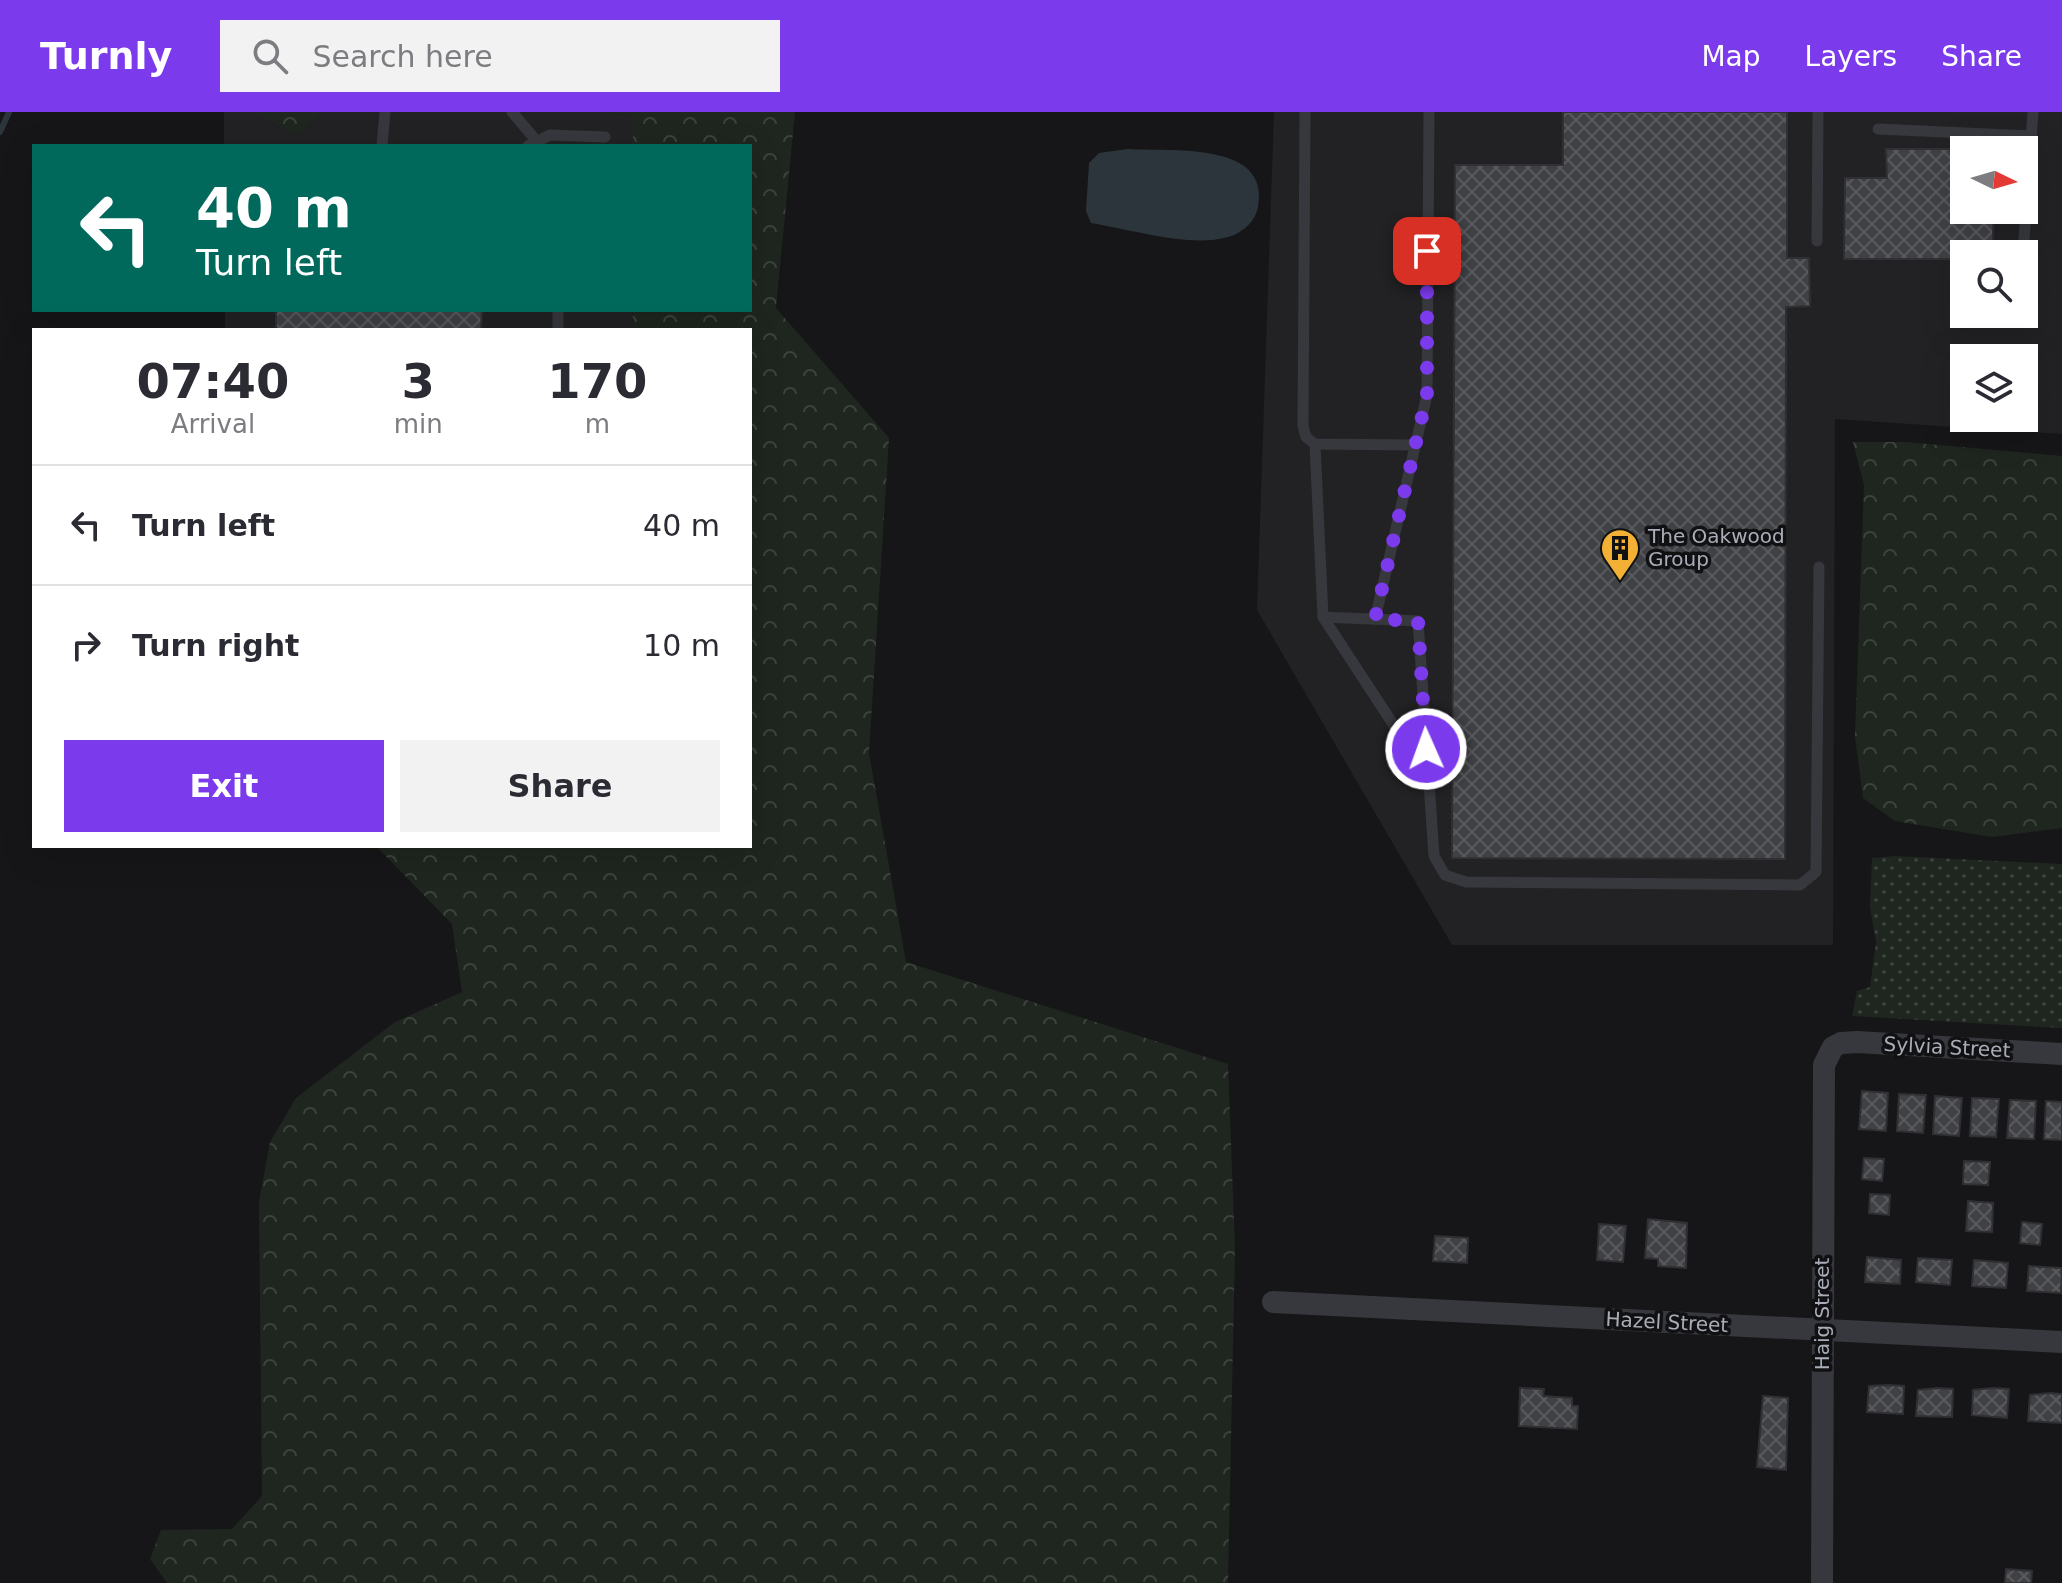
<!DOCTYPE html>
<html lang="en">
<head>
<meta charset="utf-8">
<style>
	:root { --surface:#fff; --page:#f2f2f3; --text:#2b2b33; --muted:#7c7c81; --line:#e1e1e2; --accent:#7c3aed }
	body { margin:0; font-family:"DejaVu Sans",sans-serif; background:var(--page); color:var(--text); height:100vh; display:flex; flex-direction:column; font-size:30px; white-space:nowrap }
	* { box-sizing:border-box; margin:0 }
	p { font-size:26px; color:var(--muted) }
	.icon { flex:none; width:44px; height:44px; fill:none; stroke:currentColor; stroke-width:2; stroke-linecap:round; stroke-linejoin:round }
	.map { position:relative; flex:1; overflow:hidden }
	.sheet { position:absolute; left:32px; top:216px; width:720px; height:520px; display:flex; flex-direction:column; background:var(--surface); border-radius:0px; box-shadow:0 8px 32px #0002 }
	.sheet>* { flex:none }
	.top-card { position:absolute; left:32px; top:32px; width:720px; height:168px; border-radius:0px; box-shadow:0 8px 32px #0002; background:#00695c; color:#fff; overflow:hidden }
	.needle { width:52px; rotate:95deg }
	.tools { position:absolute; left:1950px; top:24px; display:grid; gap:16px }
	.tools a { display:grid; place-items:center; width:88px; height:88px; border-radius:0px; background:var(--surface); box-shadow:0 8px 32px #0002; font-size:40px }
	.pin { position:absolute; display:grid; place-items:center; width:68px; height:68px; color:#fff; margin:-34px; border-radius:16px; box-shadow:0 4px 12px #0006 }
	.me { position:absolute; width:88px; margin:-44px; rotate:358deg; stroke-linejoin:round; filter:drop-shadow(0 0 6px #0008) }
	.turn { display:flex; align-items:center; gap:28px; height:168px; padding:0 32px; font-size:36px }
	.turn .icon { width:104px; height:104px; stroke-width:2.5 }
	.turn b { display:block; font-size:56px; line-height:68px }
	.eta { display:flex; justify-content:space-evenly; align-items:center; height:136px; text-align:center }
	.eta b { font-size:48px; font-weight:600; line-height:56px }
	.primary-button { display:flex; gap:16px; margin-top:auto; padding:16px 32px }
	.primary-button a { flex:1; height:92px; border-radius:0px; background:var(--accent); color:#fff; font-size:32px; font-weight:600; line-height:92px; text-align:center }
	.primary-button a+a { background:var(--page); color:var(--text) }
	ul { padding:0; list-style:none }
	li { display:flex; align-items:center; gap:24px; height:120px; padding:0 32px; border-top:2px solid var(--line) }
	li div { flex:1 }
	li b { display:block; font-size:30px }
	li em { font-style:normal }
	header { display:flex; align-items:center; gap:48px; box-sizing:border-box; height:112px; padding:0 40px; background:var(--accent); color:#fff }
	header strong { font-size:38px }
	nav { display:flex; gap:44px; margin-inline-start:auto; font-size:28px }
	.search { width:560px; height:72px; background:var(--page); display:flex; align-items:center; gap:20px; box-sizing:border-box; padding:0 28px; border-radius:0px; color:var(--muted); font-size:30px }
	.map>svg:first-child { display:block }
	.built { fill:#222225; fill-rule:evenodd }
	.grass { fill:url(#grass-dots) }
	.forest { fill:url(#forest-crowns) }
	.water { fill:#2c353c }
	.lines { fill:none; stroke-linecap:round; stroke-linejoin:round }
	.stream { stroke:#2c353c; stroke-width:6 }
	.building { fill:url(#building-cross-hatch); stroke:#303034; stroke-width:2 }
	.service { stroke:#37383d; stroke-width:11 }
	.minor { stroke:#37383d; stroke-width:22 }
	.route { stroke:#7c3aed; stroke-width:14; stroke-dasharray:0 25.2 }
	.labels { text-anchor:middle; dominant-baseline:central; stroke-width:7; stroke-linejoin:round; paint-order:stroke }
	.poi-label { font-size:20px; fill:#a8adb8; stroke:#111113; text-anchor:start }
	.street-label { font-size:20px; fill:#a8adb8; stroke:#111113 }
</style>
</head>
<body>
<header>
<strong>Turnly</strong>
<div class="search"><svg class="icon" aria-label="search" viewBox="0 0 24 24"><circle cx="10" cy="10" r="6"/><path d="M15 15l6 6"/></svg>Search here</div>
<nav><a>Map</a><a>Layers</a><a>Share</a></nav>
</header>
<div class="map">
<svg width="2062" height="1471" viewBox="0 0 2062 1471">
	<defs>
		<pattern id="grass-dots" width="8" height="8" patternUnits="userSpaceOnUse" patternTransform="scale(2)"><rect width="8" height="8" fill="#1e261f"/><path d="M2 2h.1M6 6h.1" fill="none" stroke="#3c433d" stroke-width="1.8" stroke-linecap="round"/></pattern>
		<pattern id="forest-crowns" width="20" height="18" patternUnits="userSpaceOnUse" patternTransform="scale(2)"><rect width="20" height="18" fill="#1e261f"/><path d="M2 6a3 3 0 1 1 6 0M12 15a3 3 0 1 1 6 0" fill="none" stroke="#3c433d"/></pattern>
		<pattern id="building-cross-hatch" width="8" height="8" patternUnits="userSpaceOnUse" patternTransform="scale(2)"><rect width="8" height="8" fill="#404145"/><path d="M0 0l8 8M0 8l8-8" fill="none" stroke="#595a5e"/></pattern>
	</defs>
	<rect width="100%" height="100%" fill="#161618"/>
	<g class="built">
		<path d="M224 0H251L296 24 324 0H602L633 4V34H224Z"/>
		<path d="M1274 0H2062V322L1835 307 1833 833H1452L1257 498ZM1964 38H2024V98H1964ZM1964 142H2024V202H1964ZM1964 246H2024V306H1964Z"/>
		<path d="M225 198H633L632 218H225Z"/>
	</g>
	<path class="grass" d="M1895 744 2062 752V916L1852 904 1857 879 1870 875 1876 830 1870 795 1872 746Z"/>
	<g class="forest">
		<path d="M251 0H324L296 24Z"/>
		<path d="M602 0H795L776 196 889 326 869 641 906 850 1228 952 1235 1137 1228 1471H167L150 1447 161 1418 232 1417 262 1384 259 1090 270 1030 296 986 395 910 462 880 452 812 376 734H750V218H632L633 198H750V34H633V4Z"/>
		<path d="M1853 330H1905L2062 344V716L1992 725 1895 709 1863 686 1855 624 1864 373Z"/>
	</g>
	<path class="water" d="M1128 37C1168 40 1271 28 1258 95 1255 111 1240 123 1224 126 1189 135 1128 117 1091 111L1086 99 1089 51 1099 41Z"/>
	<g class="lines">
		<path class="stream" d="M0 20 9 0"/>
	</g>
	<g class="building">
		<path d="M1563 0H1787V146H1809L1810 194 1786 195 1785 747 1452 746 1455 53H1563Z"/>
		<path d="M1886 37H1978L1964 38V98H1993V142H1964V147H1844L1845 66H1887Z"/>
		<path d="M276 198H482L481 218H276Z"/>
		<path d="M1862 979 1888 981 1886 1019 1859 1017Z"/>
		<path d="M1899 982 1926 983 1923 1021 1897 1019Z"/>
		<path d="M1935 984 1962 986 1959 1024 1933 1022Z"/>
		<path d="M1972 986 1999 987 1996 1025 1970 1024Z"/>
		<path d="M2010 988 2036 989 2034 1027 2007 1026Z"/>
		<path d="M2046 989 2062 990V1028L2044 1027Z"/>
		<path d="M1864 1046 1884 1047 1882 1069 1862 1067Z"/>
		<path d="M1964 1049 1990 1050 1988 1073 1963 1072Z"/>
		<path d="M1870 1082 1890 1083 1889 1103 1869 1101Z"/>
		<path d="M1968 1089 1993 1091 1992 1120 1966 1119Z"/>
		<path d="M1648 1107 1687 1111 1686 1156 1658 1154V1147L1645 1146Z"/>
		<path d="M2022 1110 2042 1112 2040 1133 2020 1131Z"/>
		<path d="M1599 1112 1626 1114 1623 1150 1597 1148Z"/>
		<path d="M1435 1124 1468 1126 1467 1151 1433 1149Z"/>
		<path d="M1867 1145 1901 1148 1900 1172 1865 1170Z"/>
		<path d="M1918 1146 1952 1148 1950 1173 1916 1170Z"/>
		<path d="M1974 1148 2008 1151 2006 1176 1972 1174Z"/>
		<path d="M2029 1154 2062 1156 2061 1181 2027 1179Z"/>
		<path d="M1889 1273 1904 1274 1903 1302 1867 1300 1869 1274Z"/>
		<path d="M1520 1276 1544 1277 1543 1284 1572 1286V1294H1578L1577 1317 1519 1314Z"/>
		<path d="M1938 1276 1953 1277 1952 1305 1916 1304 1918 1278Z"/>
		<path d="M1993 1276 2009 1277 2007 1306 1972 1303 1973 1278Z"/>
		<path d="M2050 1281 2062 1282V1311L2028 1309 2030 1283Z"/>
		<path d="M1763 1284 1788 1286 1786 1358 1757 1355Z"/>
		<path d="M2006 1457 2032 1459 2031 1471H2005Z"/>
	</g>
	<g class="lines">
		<g class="service">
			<path d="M512 0 540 33"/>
			<path d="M1305 0 1303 314 1306 325 1315 332 1414 333"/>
			<path d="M1878 17 2031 24"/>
			<path d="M382 34 385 0"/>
			<path d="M528 34 550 23 605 25"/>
			<path d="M1817 129 1818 0"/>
			<path d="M2023 142 2033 0"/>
			<path d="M558 218V198"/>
			<path d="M1315 332 1323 505 1427 664"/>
			<path d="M1323 505 1418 509 1434 744 1445 763 1466 770 1800 773 1816 760 1819 455"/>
			<path d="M1375 507 1427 283 1429 0"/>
		</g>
		<g class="minor">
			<path d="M1273 1190 2062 1230"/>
			<path d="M1822 1471 1824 953 1833 935 1841 931 1857 930 2062 942"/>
		</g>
	</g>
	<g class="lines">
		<path class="route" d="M1426 637 1418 509 1375 507 1427 283V139"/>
	</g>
	<defs>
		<g id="building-pin" transform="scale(2)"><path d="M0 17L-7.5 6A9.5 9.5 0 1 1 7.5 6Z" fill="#f2b134" stroke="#111113"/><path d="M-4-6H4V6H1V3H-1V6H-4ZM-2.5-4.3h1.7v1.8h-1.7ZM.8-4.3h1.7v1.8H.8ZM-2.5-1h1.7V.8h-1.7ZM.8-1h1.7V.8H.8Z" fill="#111"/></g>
	</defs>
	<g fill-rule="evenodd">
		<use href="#building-pin" x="1620" y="436"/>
	</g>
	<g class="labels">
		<g class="poi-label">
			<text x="1648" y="424">The Oakwood<tspan x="1648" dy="23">Group</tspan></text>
		</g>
		<g class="street-label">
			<text transform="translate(1947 935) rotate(3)">Sylvia Street</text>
			<text transform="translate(1822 1202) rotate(-90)">Haig Street</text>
			<text transform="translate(1667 1210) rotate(3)">Hazel Street</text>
		</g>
	</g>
</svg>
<div class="tools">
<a><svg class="needle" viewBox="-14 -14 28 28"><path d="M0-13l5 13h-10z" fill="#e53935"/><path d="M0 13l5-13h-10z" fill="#7c7c81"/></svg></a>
<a><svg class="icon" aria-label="search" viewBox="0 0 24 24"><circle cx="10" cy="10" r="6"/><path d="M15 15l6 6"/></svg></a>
<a><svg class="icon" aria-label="layers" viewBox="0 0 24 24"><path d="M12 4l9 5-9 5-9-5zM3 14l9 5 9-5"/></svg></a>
</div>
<div class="pin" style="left:1427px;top:139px;background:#d93025"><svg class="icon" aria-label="arrive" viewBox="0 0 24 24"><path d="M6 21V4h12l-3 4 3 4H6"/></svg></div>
<svg class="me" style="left:1426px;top:637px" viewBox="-20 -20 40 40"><circle r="17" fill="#7c3aed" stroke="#fff" stroke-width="3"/><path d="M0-11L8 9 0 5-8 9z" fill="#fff"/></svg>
<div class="top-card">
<div class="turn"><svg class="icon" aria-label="left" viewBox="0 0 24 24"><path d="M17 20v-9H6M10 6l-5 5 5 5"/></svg><div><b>40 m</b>Turn left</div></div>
</div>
<section class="sheet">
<div class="eta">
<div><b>07:40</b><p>Arrival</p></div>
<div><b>3</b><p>min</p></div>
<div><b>170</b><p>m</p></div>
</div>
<ul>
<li><svg class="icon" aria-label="left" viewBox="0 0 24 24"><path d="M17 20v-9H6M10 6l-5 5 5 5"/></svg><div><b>Turn left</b></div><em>40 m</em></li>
<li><svg class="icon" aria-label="right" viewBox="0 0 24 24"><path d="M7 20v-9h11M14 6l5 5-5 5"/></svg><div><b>Turn right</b></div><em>10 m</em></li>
</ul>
<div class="primary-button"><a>Exit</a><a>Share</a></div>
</section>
</div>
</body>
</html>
